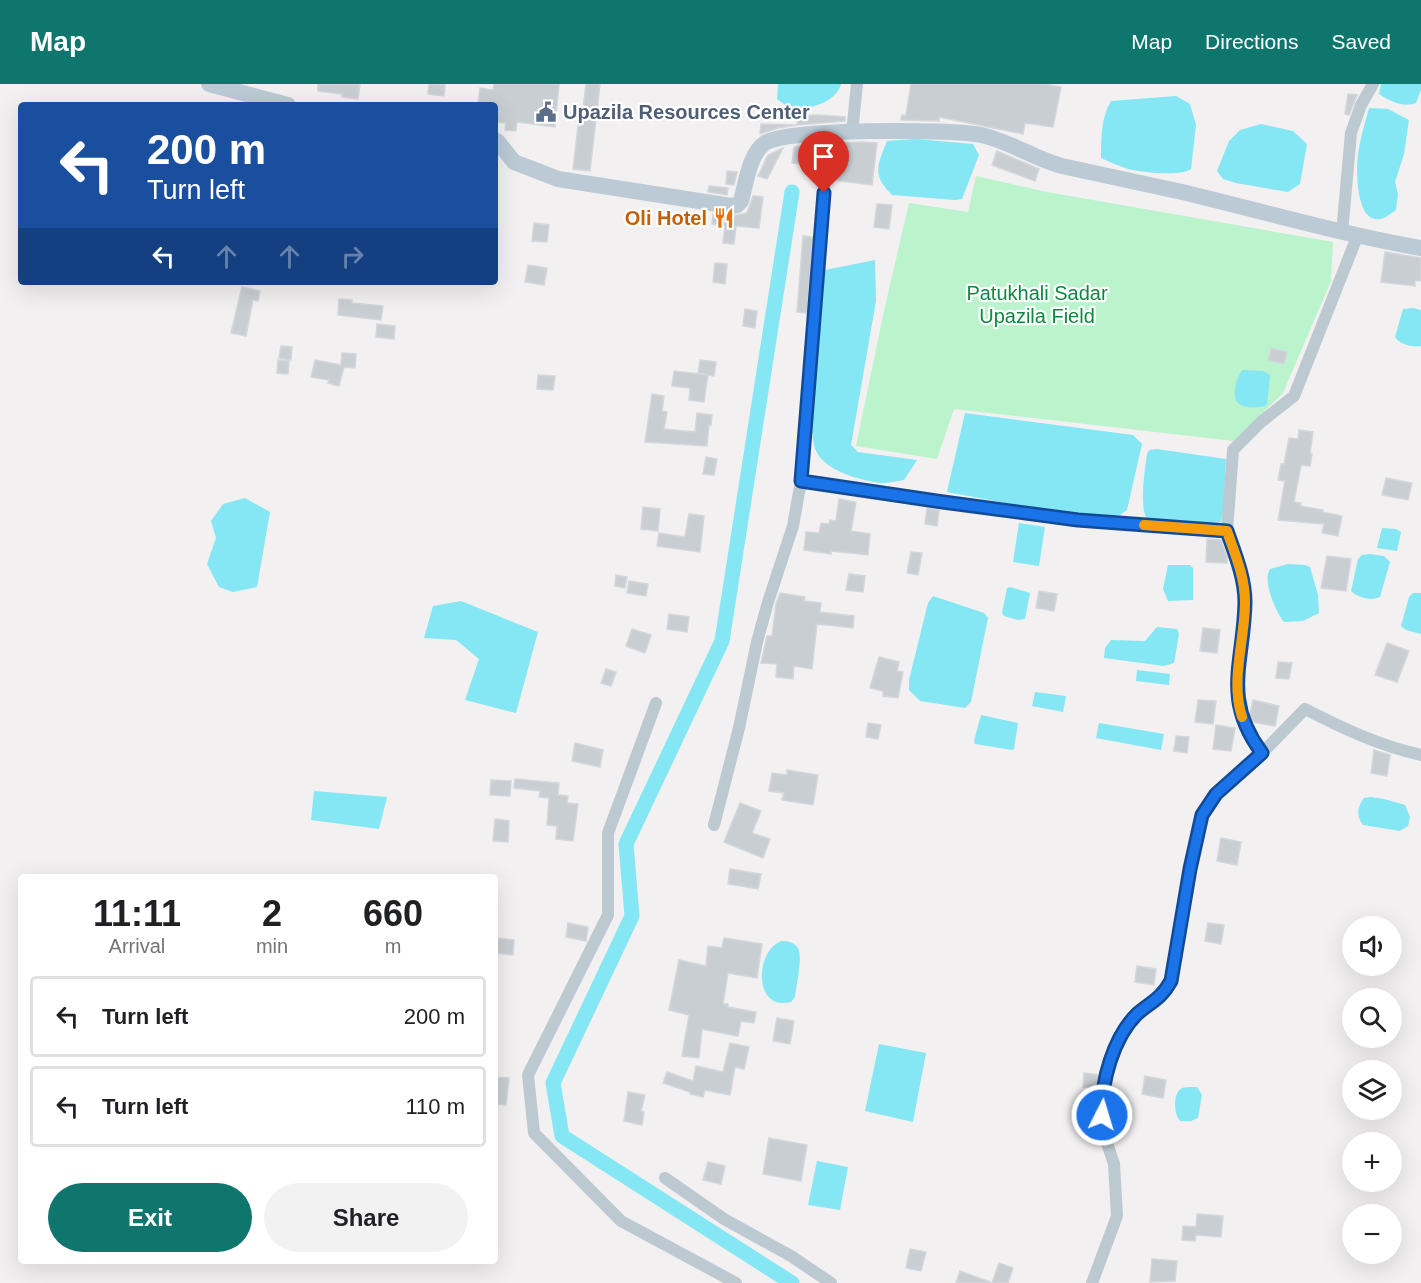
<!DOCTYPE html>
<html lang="en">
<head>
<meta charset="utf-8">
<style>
	:root { --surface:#fff; --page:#f2f2f2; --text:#202124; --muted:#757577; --line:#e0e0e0; --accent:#0f766e }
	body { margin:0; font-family:Helvetica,sans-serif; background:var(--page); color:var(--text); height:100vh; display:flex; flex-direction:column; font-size:22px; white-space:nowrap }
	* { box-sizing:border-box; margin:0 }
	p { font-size:20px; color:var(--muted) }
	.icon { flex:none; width:33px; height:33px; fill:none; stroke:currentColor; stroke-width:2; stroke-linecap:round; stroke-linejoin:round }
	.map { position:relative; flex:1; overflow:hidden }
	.details { position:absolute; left:18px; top:790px; width:480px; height:390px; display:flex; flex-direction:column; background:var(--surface); border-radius:6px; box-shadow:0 6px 24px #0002 }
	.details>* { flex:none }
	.top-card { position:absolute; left:18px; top:18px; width:480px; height:183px; border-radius:6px; box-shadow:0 6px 24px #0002; background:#1a4fa0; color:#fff; overflow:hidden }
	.tools { position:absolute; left:1342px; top:832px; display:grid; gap:12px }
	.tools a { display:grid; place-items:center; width:60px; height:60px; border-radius:50%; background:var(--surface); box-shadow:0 6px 24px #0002; font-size:30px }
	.pin { position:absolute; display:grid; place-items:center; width:51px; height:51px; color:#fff; margin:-62px -26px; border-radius:50% 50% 50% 0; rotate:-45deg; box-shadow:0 0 6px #0007 }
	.pin .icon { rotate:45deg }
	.me { position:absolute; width:66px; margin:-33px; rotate:5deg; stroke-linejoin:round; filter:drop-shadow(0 0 4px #0008) }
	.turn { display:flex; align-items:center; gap:21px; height:126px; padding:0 30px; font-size:27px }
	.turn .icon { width:78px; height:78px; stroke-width:2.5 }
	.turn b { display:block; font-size:42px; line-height:51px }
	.lanes { display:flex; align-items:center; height:57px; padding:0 30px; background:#0003; justify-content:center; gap:30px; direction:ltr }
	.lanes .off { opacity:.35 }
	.eta { display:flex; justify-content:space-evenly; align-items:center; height:102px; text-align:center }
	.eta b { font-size:36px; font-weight:800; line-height:42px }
	.button { display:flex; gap:12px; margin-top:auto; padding:12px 30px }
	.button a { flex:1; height:69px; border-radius:36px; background:var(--accent); color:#fff; font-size:24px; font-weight:800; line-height:69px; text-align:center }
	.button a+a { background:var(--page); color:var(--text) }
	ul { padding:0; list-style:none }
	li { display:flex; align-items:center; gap:18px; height:81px; margin:0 12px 9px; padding:0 18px; border:3px solid var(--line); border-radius:6px }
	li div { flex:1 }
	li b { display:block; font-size:22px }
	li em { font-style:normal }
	header { display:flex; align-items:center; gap:36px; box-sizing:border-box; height:84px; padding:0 30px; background:var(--accent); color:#fff }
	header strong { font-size:28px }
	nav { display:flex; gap:33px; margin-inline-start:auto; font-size:21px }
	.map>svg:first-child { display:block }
	.green { fill:#bbf3cc }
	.water { fill:#85e7f3 }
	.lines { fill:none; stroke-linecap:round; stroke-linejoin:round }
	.canal { stroke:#85e7f3; stroke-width:15 }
	.building { fill:#c9ced3; stroke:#d3d7dc; stroke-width:1.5 }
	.street { stroke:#bcc9d0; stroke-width:12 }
	.secondary { stroke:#bccad5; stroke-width:16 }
	.route-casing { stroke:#114b97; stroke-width:15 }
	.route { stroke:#1a73e8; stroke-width:10 }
	.slow { stroke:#f59e0b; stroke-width:10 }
	.labels { text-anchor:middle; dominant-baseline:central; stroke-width:4.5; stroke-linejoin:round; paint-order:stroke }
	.service-label { font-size:20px; font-weight:bold; fill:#4e5e75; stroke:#fff; text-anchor:start }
	.food-label { font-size:20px; font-weight:bold; fill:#c56008; stroke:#fff; text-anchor:end }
	.park-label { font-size:20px; fill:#0f8840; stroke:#fff }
</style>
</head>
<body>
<header>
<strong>Map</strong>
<nav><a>Map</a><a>Directions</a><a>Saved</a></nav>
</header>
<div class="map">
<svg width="1421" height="1199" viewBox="0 0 1421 1199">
	<rect width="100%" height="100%" fill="#f2f0f0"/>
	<path class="green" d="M976 92 1047 108 1333 158 1331 197 1283 309 1234 357 954 325 937 375 856 362 884 227 909 119 968 128Z"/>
	<g class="water">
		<path d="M778 0H841C835 20 811 23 793 27L777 15Z"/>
		<path d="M1381 0H1421V6L1416 19C1404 24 1389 17 1379 10Z"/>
		<path d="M1176 12 1190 20 1196 41 1191 85C1181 93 1141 88 1128 85 1119 82 1110 78 1101 74 1101 54 1101 34 1111 17Z"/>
		<path d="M1369 24 1388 25 1409 36 1404 70 1395 98 1398 110 1396 126C1390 130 1383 137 1375 135 1356 132 1356 85 1358 71 1360 55 1365 39 1369 24Z"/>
		<path d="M1261 40 1293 47 1307 60 1300 100 1288 108 1236 99 1223 95 1217 87 1229 57 1240 46Z"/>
		<path d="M916 55 973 60 979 71 962 115 955 116 892 111C872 91 877 82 887 57Z"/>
		<path d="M875 176 876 217 851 361 858 368 917 376 904 396C897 397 888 399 881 399 860 396 828 388 817 369 803 341 821 222 825 186Z"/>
		<path d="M1413 224 1421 226V262C1413 264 1399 260 1395 253L1403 225Z"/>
		<path d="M1243 286 1263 287 1270 291 1267 321C1260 324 1244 325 1238 319 1231 312 1237 291 1243 286Z"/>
		<path d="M965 329 1133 351 1142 360 1127 426 1117 433 1060 429 947 408Z"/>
		<path d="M1157 365 1226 375 1224 420 1221 438 1204 440 1147 435C1139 422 1145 385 1147 370L1149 366Z"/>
		<path d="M245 414 270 428 257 503 233 508 219 503 207 480 216 454 211 437 223 420Z"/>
		<path d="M1019 439 1045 443 1039 482 1013 478Z"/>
		<path d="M1382 444 1396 445 1401 448 1397 467 1377 464Z"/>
		<path d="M1370 470 1384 472 1390 478 1380 513C1371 517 1358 514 1351 507L1358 475 1362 471Z"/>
		<path d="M1288 480 1305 481 1310 483 1318 511 1319 529 1303 537 1284 538C1276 529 1262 496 1270 485Z"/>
		<path d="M1168 481H1190L1193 484V516L1168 517 1163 505Z"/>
		<path d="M1010 503 1030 509 1025 535 1018 536 1004 532 1002 529 1007 504Z"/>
		<path d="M1413 509H1421V550L1406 546 1401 542 1409 513Z"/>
		<path d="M933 512 984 529 988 534 971 618 965 624 920 617 909 606V596L928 519Z"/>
		<path d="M461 517 538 548 516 629 465 616 479 575 456 556 424 554 433 522Z"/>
		<path d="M1157 543 1177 545 1179 550 1174 579 1164 582 1104 574 1105 564 1111 556 1145 557Z"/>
		<path d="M1137 586 1170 590 1169 601 1136 597Z"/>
		<path d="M1035 608 1066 612 1063 628 1032 622Z"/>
		<path d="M981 631 1018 639 1014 665 1012 666 975 660 974 657Z"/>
		<path d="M1099 639 1164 650 1161 666 1096 654Z"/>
		<path d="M314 707 387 713 379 745 311 736Z"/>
		<path d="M1371 713 1384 715 1405 721 1410 733 1408 742 1400 747 1363 741C1356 731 1357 724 1364 714Z"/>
		<path d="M781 857C788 857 794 858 798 864 803 872 796 903 795 913L791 918C754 928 754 868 781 857Z"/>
		<path d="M879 960 926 969 913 1038 865 1027Z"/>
		<path d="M1192 1003H1197L1202 1011 1198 1034 1191 1037H1180C1174 1030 1172 1010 1182 1004 1184 1003 1190 1003 1192 1003Z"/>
		<path d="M817 1077 848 1083 840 1126 808 1121Z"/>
	</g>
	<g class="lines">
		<path class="canal" d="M792 1199 562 1052 553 999 632 832 626 760 722 557 792 108"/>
	</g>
	<g class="building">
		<path d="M318 0H360L358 15 342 13V10L318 7Z"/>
		<path d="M429 0 445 1 444 12 428 10Z"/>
		<path d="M494 0H559L555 43 517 38 516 47 505 46 506 39 495 38V21H478L480 4 493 6Z"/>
		<path d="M586 0H600L590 87 573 85 578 42H581Z"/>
		<path d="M911 0H1045L1061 3 1053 43 1025 39 1023 50 939 33V37L901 36 902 31H906Z"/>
		<path d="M1348 10 1357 11 1349 31 1345 30Z"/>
		<path d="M818 31 845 33V37L797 41 798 32Z"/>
		<path d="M761 40 797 41 778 44 760 50Z"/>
		<path d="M864 58 877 59 872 101 833 96 835 59Z"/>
		<path d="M818 60 817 85 802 84V80L792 79 794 63Z"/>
		<path d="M783 64 767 95 758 92 768 71Z"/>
		<path d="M997 67 1039 85 1035 97 992 81Z"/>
		<path d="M727 87 737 88 734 101 726 100Z"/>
		<path d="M709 102 728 104 727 111 708 108Z"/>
		<path d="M753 112 763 113 759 144 736 142 734 160 723 159 725 142 712 140 713 130 732 132 747 129Z"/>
		<path d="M877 120 892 121 889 145 874 143Z"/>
		<path d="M534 139 549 141 547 158 532 157Z"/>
		<path d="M803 152 813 153 807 229 797 228Z"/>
		<path d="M1385 168 1421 174V197L1415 196V202L1381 198Z"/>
		<path d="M715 179 727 180 725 200 713 198Z"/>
		<path d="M528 181 547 184 544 201 525 198Z"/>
		<path d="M242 203 260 207 258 217 253 216 246 252 231 249Z"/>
		<path d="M339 215 352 216V219L383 222 381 236 338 231Z"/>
		<path d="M745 225 757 227 755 244 743 242Z"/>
		<path d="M377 240 395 242 394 255 376 253Z"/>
		<path d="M281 262 292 263 291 276 279 274Z"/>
		<path d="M1271 264 1287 268 1284 280 1268 276Z"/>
		<path d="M342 269 356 270 355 284 344 283 339 302 328 299 329 296 311 293 315 276 341 281Z"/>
		<path d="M278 276 289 277 288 290 277 289Z"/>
		<path d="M700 276 716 278 714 292 698 289Z"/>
		<path d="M674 287 708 291 704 318 689 316 690 304 672 302Z"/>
		<path d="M538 291 555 292 553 306 537 305Z"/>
		<path d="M652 310 664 312 662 327 667 328 664 345 695 348 697 329 712 331 711 341H709L707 362 645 358Z"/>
		<path d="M1299 346 1313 348 1310 369 1312 370 1310 382 1301 381 1294 418 1301 419 1300 422 1323 426 1322 428 1342 432 1338 452 1322 449 1324 440 1278 436 1285 397 1278 396 1281 380H1284L1289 354 1298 355Z"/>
		<path d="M706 373 717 375 714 391 703 390Z"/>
		<path d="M1386 394 1412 399 1408 416 1382 411Z"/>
		<path d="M839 415 856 418 851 447 870 450 868 471 831 467V470L804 466 806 448 819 449 821 439 829 440 830 436 836 437Z"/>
		<path d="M643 423 660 425 658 447 641 445Z"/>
		<path d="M927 424 939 426 937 442 925 440Z"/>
		<path d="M689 430 704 432 700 468 657 462 659 449 685 453Z"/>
		<path d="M1207 455 1221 456 1227 473V479L1206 478Z"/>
		<path d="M911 468 922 469 918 491 907 489Z"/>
		<path d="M1327 472 1351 475 1346 507 1321 504Z"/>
		<path d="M849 490 865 492 863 508 846 506Z"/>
		<path d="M616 491 627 493 625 504 615 502Z"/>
		<path d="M629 497 648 500 646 512 627 509Z"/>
		<path d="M1039 507 1057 510 1054 527 1036 524Z"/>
		<path d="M780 509 805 513 804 517 821 519 820 528 854 532 853 544 817 540 812 585 794 582 793 595 776 593 777 580 761 579 767 552H772L776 520Z"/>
		<path d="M669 530 689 533 687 548 667 545Z"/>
		<path d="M1203 544 1220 546 1217 569 1200 567Z"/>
		<path d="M632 545 651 551 645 569 626 562Z"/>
		<path d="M1387 559 1409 567 1397 598 1375 591Z"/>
		<path d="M879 573 899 578 897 587 903 588 898 614 883 612V607L870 604Z"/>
		<path d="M1278 578 1292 579 1289 595 1276 594Z"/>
		<path d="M606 585 616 588 611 602 601 599Z"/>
		<path d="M1198 616 1216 617 1213 640 1195 638Z"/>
		<path d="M1253 616 1279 622 1275 642 1253 638 1250 630Z"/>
		<path d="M868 639 881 641 878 655 866 653Z"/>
		<path d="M1216 641 1235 644 1231 667 1213 665Z"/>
		<path d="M1176 652 1189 653 1187 669 1174 667Z"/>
		<path d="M575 659 603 666 600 683 572 677Z"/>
		<path d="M1374 666 1390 671 1387 692 1371 689Z"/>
		<path d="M787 686 818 691 813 721 782 716 784 709 769 707 772 689 787 691Z"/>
		<path d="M515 695 559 699 558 711 568 712 567 719 578 720 573 757 556 755 557 742 547 741 549 714 539 713 540 707 514 704Z"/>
		<path d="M491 696 511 697 510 712 490 711Z"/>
		<path d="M740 719 761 727 752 749 770 755 763 774 724 758Z"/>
		<path d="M495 735 509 737 508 758 493 757Z"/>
		<path d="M1221 754 1241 758 1237 781 1217 777Z"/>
		<path d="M730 785 761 790 758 805 728 800Z"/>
		<path d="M568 839 588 843 586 857 566 853Z"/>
		<path d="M1208 839 1224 841 1221 860 1205 857Z"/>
		<path d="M495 854 514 856 513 871 495 869Z"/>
		<path d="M724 854 762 860 757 894 728 889 723 920H728V923L756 928 754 939 741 937 738 952 702 945 699 974 682 972 689 931 669 926 679 876 706 882 708 862 722 864Z"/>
		<path d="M1137 882 1156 885 1154 901 1135 898Z"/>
		<path d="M777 934 794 937 790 960 773 957Z"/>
		<path d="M730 959 749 963 744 985 735 983 730 1011 705 1006 703 1013 690 1010V1008L663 999 667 988 693 997 696 982 723 988Z"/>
		<path d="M1084 989 1099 991 1096 1005 1083 1003Z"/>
		<path d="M1145 992 1166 996 1163 1014 1142 1010Z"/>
		<path d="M495 993 509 994 506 1021 495 1020Z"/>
		<path d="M628 1008 645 1011 641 1027 644 1028 642 1041 624 1037Z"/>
		<path d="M769 1054 807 1061 801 1097 763 1090Z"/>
		<path d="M708 1078 725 1082 721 1100 703 1096Z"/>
		<path d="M1197 1130 1223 1132 1221 1153 1196 1151 1195 1157 1182 1156 1183 1142 1196 1143Z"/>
		<path d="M910 1165 926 1168 921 1187 906 1184Z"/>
		<path d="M1152 1175 1177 1177 1175 1197 1150 1198Z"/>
		<path d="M999 1179 1013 1184 1008 1199H992Z"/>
		<path d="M960 1187 990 1198V1199H956Z"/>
	</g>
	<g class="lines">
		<g class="street">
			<path d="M852 49 857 0"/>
			<path d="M1342 149 1351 49 1361 21 1373 0"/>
			<path d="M801 397 943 418 1079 436 1227 447"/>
			<path d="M656 619 608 749V831L528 991 534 1049 621 1137 736 1199"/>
			<path d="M1262 669 1250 653 1241 630 1237 614 1245 517 1239 481 1227 447 1233 366 1261 338 1294 312 1357 153"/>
			<path d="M714 741 739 644 757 558 768 518 793 442 801 397 822 149 827 49"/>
			<path d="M665 1094 724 1135 791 1172 831 1199"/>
			<path d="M1092 1199 1117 1132 1114 1080 1103 1047 1102 1015 1111 975 1127 941 1139 929 1164 910 1171 897 1190 785 1202 731 1216 710 1262 669 1305 625C1342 644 1380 662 1421 671"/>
		</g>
		<g class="secondary">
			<path d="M209 0 288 21"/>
			<path d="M495 57H497L514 78 558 95 731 122 737 121 741 117C746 100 749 70 765 59 787 44 950 45 981 51 1010 57 1034 75 1062 82 1102 91 1142 99 1182 108 1262 127 1340 150 1421 164"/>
		</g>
	</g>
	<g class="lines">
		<g class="route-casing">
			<path id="route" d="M824 109 801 397 943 418 1078 436 1227 447C1235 470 1245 494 1245 518 1244 579 1221 614 1262 669L1216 710 1202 731 1190 785 1171 897C1161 915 1151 918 1137 930 1113 954 1101 998 1102 1031"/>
		</g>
		<use href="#route" class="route"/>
		<path class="slow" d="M1144 441 1227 447C1235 470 1245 493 1245 518 1245 556 1230 596 1242 633"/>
	</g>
	<defs>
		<g id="civic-bare" transform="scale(1.62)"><path d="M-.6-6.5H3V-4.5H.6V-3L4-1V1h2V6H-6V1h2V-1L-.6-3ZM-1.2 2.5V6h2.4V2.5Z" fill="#5c6f8a" stroke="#fff" stroke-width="2.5" paint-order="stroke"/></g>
		<g id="restaurant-bare" transform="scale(1.62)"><path d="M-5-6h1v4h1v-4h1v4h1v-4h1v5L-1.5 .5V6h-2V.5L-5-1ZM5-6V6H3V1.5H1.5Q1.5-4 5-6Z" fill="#e8710a" stroke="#fff" stroke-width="2.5" paint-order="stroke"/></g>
	</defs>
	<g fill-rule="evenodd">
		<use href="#civic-bare" x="546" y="28"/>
		<use href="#restaurant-bare" x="724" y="134"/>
	</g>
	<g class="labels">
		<g class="service-label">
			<text x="563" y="28">Upazila Resources Center</text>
		</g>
		<g class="food-label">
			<text x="707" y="134">Oli Hotel</text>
		</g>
		<g class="park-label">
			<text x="1037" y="209">Patukhali Sadar<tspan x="1037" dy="23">Upazila Field</tspan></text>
		</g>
	</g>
</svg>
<div class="tools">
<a><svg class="icon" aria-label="sound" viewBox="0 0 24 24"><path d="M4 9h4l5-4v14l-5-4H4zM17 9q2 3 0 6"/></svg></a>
<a><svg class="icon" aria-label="search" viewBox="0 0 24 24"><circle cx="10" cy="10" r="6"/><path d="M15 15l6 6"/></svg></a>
<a><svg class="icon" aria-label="layers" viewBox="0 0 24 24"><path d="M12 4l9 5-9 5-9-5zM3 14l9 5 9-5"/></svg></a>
<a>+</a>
<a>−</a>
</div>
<div class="pin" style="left:824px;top:109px;background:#d93025"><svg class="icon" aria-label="arrive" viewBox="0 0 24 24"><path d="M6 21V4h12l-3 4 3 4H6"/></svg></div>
<svg class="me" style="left:1102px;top:1031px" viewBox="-20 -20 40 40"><circle r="17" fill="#1a73e8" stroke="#fff" stroke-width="3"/><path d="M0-11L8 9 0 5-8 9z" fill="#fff"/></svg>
<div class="top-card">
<div class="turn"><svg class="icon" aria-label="left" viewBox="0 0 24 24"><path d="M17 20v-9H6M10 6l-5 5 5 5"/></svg><div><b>200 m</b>Turn left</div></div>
<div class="lanes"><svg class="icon" aria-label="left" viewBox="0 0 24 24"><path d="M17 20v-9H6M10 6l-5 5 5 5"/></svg><svg class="icon off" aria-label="ahead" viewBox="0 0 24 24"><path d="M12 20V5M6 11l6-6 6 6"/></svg><svg class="icon off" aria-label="ahead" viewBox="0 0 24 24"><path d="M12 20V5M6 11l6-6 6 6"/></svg><svg class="icon off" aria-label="right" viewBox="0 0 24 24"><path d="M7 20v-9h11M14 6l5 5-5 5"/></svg></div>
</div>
<section class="details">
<div class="eta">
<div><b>11:11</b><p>Arrival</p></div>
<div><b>2</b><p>min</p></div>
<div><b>660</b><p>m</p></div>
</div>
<ul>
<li><svg class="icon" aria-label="left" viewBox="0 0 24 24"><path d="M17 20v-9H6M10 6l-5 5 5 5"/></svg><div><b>Turn left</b></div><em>200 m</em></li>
<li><svg class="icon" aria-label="left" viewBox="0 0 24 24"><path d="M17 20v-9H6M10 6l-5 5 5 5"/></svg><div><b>Turn left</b></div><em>110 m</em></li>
</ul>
<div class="button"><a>Exit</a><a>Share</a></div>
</section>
</div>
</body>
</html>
